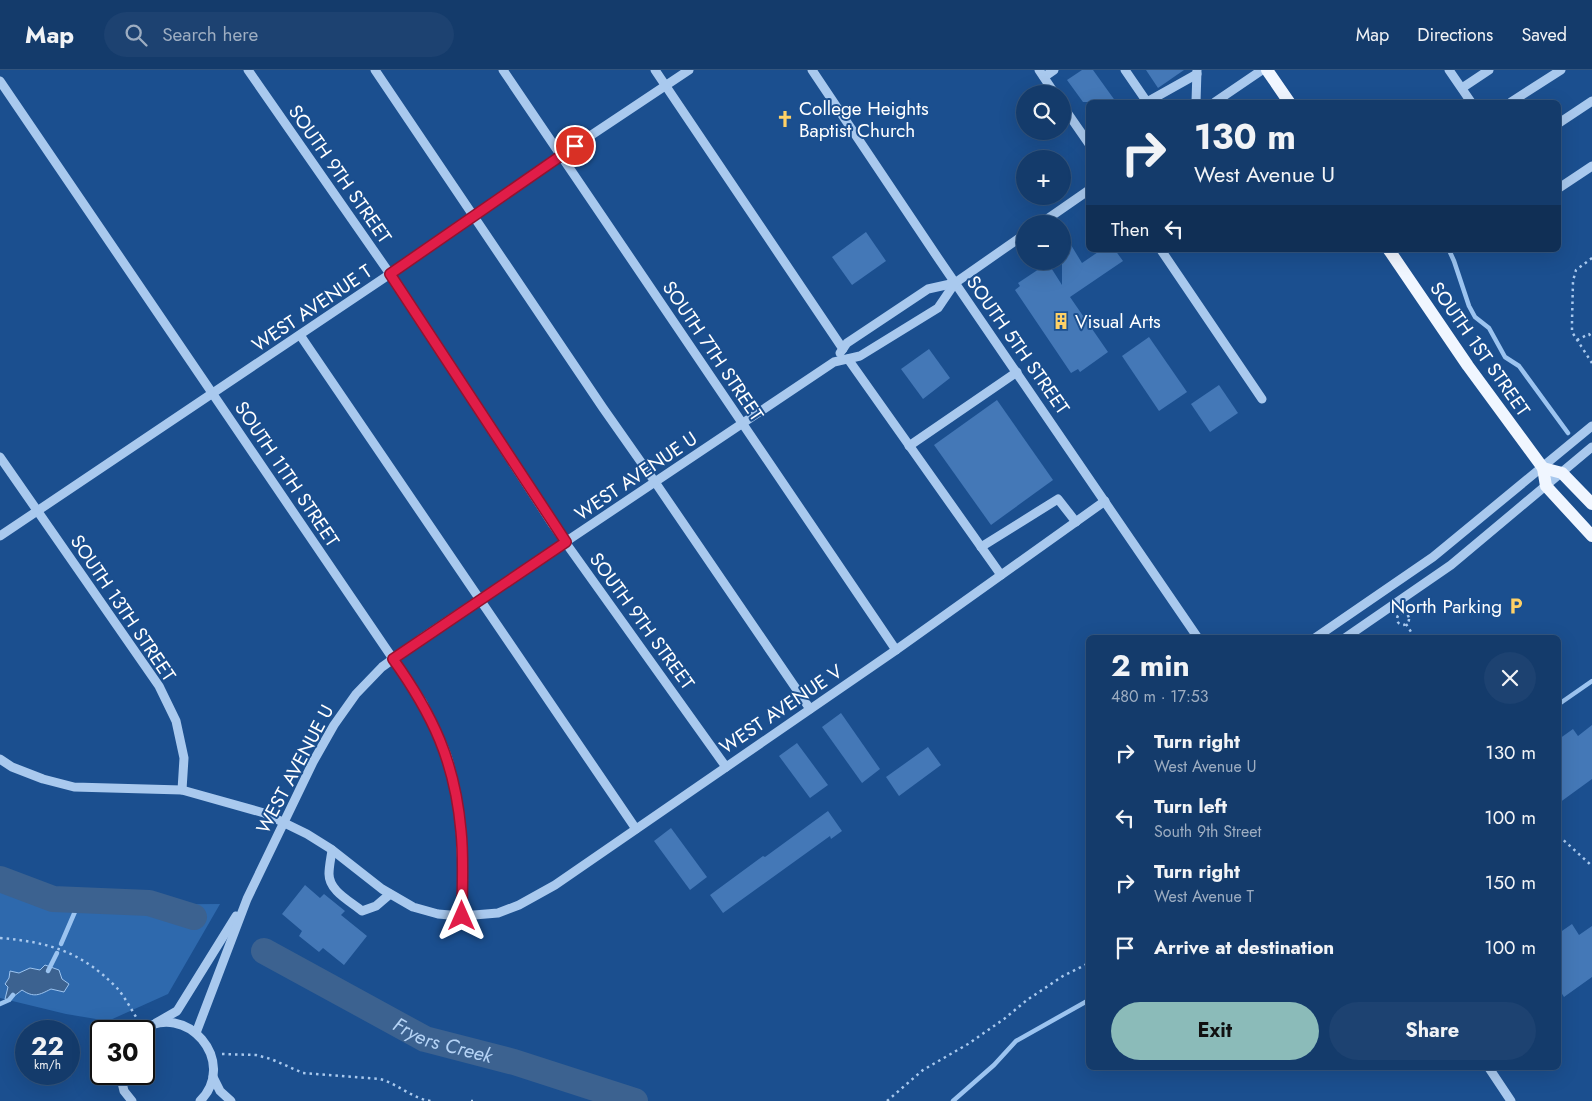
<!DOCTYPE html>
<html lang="en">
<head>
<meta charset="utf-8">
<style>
	:root { --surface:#143b6b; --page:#1d4271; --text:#f1f3f6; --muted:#9dadc1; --line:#33557e; --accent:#8bbbb9 }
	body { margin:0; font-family:Jost,sans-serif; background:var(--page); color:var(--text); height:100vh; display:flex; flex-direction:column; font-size:19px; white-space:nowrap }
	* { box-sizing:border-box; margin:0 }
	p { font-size:16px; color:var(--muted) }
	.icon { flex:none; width:28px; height:28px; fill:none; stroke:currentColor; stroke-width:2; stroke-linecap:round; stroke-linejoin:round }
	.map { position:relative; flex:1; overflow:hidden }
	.sheet { position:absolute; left:1086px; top:565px; width:475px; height:435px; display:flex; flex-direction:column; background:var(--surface); border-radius:8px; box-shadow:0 5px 20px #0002,0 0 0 1px var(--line) }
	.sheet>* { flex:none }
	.top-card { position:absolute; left:1086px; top:30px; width:475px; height:152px; border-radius:8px; box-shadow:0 5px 20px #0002,0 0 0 1px var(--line); background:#143b6b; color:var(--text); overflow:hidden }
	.controls { position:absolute; left:1016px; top:15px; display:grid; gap:10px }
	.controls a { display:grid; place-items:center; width:55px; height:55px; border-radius:50%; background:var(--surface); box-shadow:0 5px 20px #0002,0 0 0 1px var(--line); font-size:25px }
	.speed { position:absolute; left:15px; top:950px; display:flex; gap:10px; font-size:25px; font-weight:700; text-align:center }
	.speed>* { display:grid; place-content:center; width:65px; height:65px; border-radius:50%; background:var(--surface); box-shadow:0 5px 20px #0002,0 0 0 1px var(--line); line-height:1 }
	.speed small { font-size:12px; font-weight:400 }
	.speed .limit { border:2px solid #111; border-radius:8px; background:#fff; color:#111 }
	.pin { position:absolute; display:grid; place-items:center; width:42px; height:42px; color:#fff; margin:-21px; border:2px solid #fff; border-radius:50%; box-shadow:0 1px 5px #0007 }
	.me { position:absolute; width:55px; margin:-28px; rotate:0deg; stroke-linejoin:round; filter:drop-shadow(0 0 4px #0008) }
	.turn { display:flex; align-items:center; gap:18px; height:105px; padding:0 25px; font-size:22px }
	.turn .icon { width:65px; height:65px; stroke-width:2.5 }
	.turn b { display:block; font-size:35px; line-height:42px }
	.then { display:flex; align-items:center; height:48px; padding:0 25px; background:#0003; gap:10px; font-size:19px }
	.round { display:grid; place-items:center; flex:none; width:52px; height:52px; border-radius:26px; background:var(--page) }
	.headline { display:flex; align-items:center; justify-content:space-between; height:85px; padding:0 25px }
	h1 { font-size:30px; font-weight:700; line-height:38px }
	.button { display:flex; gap:10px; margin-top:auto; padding:10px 25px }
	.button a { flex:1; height:58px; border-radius:30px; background:var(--accent); color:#111; font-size:20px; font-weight:700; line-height:58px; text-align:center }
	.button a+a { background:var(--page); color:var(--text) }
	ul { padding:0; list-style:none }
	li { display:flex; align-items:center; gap:15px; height:65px; padding:0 25px }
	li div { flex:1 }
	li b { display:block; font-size:19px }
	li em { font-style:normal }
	header { display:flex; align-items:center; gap:30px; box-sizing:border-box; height:70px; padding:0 25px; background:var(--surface); border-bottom:1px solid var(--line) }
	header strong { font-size:24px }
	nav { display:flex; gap:28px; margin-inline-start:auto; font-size:18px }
	.search { width:350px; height:45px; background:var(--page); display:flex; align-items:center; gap:12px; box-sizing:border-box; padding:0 18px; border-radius:28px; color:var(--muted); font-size:19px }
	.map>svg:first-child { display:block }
	.green { fill:#2e69ad }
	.water { fill:#3c6290; stroke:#9cc4f0 }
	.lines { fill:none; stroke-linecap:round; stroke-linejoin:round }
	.stream { stroke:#9cc4f0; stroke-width:4.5 }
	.river { stroke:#3c6290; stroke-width:26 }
	.building { fill:#4478b7 }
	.path { stroke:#a9c9ee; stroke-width:2.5; stroke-dasharray:2.5 4; stroke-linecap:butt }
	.minor { stroke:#a9c9ee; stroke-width:9 }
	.major { stroke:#f0f6ff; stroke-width:12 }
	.route-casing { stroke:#92132f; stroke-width:12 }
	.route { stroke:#e11d48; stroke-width:9 }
	.labels { text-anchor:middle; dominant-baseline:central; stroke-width:4; stroke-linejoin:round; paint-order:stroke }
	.poi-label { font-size:19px; fill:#fff; stroke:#1b4f8f; text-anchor:start }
	.street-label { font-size:19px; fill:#fff; stroke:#1b4f8f }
	.water-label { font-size:20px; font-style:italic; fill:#b5d3f5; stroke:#1b4f8f }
</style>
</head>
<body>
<header>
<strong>Map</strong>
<div class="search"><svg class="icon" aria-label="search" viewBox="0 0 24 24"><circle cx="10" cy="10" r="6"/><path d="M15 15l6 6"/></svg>Search here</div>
<nav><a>Map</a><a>Directions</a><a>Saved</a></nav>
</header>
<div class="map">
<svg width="1592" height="1031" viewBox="0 0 1592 1031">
	<rect width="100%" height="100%" fill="#1b4f8f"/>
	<path class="green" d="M0 812 53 832 95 835 220 834 168 924 108 951 66 944 0 928Z"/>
	<path class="water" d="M45 895 59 900 62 909 69 914 64 922 51 919C39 925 34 928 22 920L9 930 5 929 8 917 5 914 9 908 10 901 19 903 30 898 40 900Z"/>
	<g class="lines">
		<g class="stream">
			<path d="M1449 180 1454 191 1469 236 1475 247 1489 258 1505 287 1519 296 1568 363"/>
			<path d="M1559 634 1592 611"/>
			<path d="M61 874 80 830"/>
			<path d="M48 901 57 883"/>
			<path d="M0 934 9 930 13 925"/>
			<path d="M953 1031 994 995 1016 971 1089 930"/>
		</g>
		<g class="river">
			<path d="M0 809 53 829 149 833 194 847"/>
			<path id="s1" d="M264 881 425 969 514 992 635 1031"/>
		</g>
	</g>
	<g class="building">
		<path d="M1082 0H1093L1116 32H1083L1067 10Z"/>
		<path d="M1146 0H1184L1158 18Z"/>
		<path d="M866 162 886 191 852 215 832 187Z"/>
		<path d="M1071 175 1082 193 1101 180H1115L1123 191 1070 227 1108 282 1080 302 1078 299 1071 303 1015 220 1020 216 1018 213 1048 193 1062 215V181Z"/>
		<path d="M1149 267 1187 322 1159 341 1122 286Z"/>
		<path d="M929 279 950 308 923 329 901 299Z"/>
		<path d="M1219 315 1238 343 1210 362 1191 334Z"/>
		<path d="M997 330 1053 410 991 455 934 375Z"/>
		<path d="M841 643 880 699 862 713 822 657Z"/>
		<path d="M1592 655V709L1559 733V669L1573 659 1578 666Z"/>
		<path d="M797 673 828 715 810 728 779 686Z"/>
		<path d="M928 677 941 695 899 726 886 707Z"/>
		<path d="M828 741 842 761 831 769 830 766 723 843 710 825 763 786 765 787Z"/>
		<path d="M671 758 707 807 690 820 654 771Z"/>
		<path d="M305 815 320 828 324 824 345 841 341 845 367 866 344 895 323 878 319 882 299 866 302 861 282 844Z"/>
		<path d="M1572 854 1579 865 1592 856V907L1564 927 1559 919V863Z"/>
	</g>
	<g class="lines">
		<g class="path">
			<path d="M1592 188 1576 200 1573 211 1572 252V262L1592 293"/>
			<path d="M1577 270 1589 264 1592 268"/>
			<circle cx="1403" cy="549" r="6"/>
			<path d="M1406 554 1415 568"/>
			<path d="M1559 766 1592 796"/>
			<path d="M0 868C49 872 82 882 117 918 124 926 130 937 136 947"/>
			<path d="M222 984 256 985 271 989 303 1003 380 1009C398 1014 413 1029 431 1031"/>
			<path d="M471 1031H473"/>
			<path d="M887 1031 923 1000 968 974 1004 949 1027 930 1063 906 1089 893"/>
		</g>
		<g class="minor">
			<path d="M248 0 390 204 553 455 726 697"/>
			<path d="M375 0 603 338 655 412 810 639"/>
			<path d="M503 0 896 580"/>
			<path d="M655 0 843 279"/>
			<path d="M812 0 938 188 1198 568"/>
			<path d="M1039 0 1055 24"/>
			<path d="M1125 0 1147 32"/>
			<path d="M1449 0 1471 32"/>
			<path d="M1044 7 1054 0"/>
			<path d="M0 11 423 633C431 651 442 670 448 689 463 741 462 793 462 846"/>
			<path d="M1462 18 1489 0"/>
			<path d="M1147 32 1197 4"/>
			<path d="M1196 32 1197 0"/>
			<path d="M1215 32 1262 0"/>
			<path d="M1511 32 1561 0"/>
			<path d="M1062 35 1089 74"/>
			<path d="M1559 53 1592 31"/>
			<path d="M1559 118 1592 96"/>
			<path d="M1040 154 1089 120"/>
			<path d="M1161 180 1262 329"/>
			<path d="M300 265 636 759"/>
			<path d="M840 283 847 273 928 219 955 213"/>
			<path d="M848 289 1001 505"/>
			<path d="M909 376 1017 302"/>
			<path d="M0 387 159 616 176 651 184 688 182 720"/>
			<path d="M0 466 390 204 560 86 689 0"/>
			<path d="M981 477 1058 429 1076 452"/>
			<path d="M1315 568 1433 487 1592 356"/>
			<path d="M1345 568 1451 495 1592 377"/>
			<path d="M0 689 12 697 43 709 74 717 182 720 264 743 307 764 331 779 382 819 413 837 438 844 462 846 498 843 519 835 555 815 896 580 1105 431"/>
			<path d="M332 780C331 788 329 796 329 804 329 821 350 831 362 841L376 836 390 824"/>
			<path d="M156 953 177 941 236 846"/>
			<path d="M140 961C186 929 239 992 200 1031"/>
			<path d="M196 963 247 829 313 692 334 655 356 624 382 597 425 566 834 292 860 286 938 238 955 213 1025 164"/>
			<path d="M1489 998 1511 1031"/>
			<path d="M120 1004 124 1021 132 1031"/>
			<path d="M213 1007 220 1021 231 1031"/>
		</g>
		<g class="major">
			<path d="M1267 0 1289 32"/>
			<path d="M1389 180 1468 296 1543 398 1546 416 1592 466"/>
			<path d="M1543 398 1562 403 1592 434"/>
		</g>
	</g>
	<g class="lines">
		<g class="route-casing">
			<path id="route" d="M462 846C462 818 464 789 461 761 455 692 433 645 393 589L566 472 390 204 575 76"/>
		</g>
		<use href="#route" class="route"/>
	</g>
	<defs>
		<g id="church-bare" transform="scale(1.35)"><path d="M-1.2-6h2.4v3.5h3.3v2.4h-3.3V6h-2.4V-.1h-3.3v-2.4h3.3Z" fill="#ffd166" stroke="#1b4f8f" stroke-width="2.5" paint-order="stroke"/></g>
		<g id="building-bare" transform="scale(1.35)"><path d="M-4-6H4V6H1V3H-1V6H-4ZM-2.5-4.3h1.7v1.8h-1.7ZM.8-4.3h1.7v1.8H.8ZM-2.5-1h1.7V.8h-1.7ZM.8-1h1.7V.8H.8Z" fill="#ffd166" stroke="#1b4f8f" stroke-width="2.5" paint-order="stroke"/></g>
		<g id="parking-bare" transform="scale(1.35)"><path d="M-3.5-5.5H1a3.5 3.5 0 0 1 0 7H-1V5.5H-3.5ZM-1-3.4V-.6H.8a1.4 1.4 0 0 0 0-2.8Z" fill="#ffd166" stroke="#1b4f8f" stroke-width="2.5" paint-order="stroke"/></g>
	</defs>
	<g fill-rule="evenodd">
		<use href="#church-bare" x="785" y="49"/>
		<use href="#building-bare" x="1061" y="251"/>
		<use href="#parking-bare" x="1516" y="536"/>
	</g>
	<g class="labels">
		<g class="poi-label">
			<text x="799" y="38">College Heights<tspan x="799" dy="22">Baptist Church</tspan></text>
			<text x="1075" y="251">Visual Arts</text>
			<text x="1502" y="536" text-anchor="end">North Parking</text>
		</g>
		<g class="street-label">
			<text transform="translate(340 104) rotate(55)">SOUTH 9TH STREET</text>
			<text transform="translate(312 238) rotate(-34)">WEST AVENUE T</text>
			<text transform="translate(1018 275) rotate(55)">SOUTH 5TH STREET</text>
			<text transform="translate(1480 279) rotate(55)">SOUTH 1ST STREET</text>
			<text transform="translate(713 281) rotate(56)">SOUTH 7TH STREET</text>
			<text transform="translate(287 404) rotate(56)">SOUTH 11TH STREET</text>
			<text transform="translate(636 406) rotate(-34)">WEST AVENUE U</text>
			<text transform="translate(123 538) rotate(56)">SOUTH 13TH STREET</text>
			<text transform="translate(642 551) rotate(54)">SOUTH 9TH STREET</text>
			<text transform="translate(781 639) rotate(-34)">WEST AVENUE V</text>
			<text transform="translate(295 699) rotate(-62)">WEST AVENUE U</text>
		</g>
		<g class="water-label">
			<text stroke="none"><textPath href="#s1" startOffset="201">Fryers Creek</textPath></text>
		</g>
	</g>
</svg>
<div class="controls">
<a><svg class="icon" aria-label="search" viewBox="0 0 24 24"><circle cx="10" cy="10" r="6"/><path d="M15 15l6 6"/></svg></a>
<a>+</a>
<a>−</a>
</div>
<div class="speed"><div>22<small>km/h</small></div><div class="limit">30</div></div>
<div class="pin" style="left:575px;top:76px;background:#d93025"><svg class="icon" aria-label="arrive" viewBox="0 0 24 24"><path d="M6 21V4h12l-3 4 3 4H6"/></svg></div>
<svg class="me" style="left:462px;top:846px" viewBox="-20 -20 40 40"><path d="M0-17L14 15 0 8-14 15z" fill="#e11d48" stroke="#fff" stroke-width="4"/></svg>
<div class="top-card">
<div class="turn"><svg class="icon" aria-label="right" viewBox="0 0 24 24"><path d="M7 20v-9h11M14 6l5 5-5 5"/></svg><div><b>130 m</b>West Avenue U</div></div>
<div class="then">Then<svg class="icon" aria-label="left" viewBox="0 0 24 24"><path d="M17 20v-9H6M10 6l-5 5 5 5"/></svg></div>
</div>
<section class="sheet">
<div class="headline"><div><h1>2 min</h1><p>480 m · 17:53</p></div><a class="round"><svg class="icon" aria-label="close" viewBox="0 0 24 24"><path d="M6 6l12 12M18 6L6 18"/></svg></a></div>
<ul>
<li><svg class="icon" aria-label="right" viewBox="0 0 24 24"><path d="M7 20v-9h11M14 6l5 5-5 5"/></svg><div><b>Turn right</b><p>West Avenue U</p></div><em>130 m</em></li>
<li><svg class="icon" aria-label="left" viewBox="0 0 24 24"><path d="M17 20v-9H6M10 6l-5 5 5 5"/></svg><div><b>Turn left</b><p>South 9th Street</p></div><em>100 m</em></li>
<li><svg class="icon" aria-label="right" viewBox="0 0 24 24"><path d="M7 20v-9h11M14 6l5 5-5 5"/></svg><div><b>Turn right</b><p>West Avenue T</p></div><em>150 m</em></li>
<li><svg class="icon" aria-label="arrive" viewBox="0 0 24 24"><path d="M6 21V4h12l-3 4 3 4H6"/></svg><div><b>Arrive at destination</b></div><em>100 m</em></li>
</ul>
<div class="button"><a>Exit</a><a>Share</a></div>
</section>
</div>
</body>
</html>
